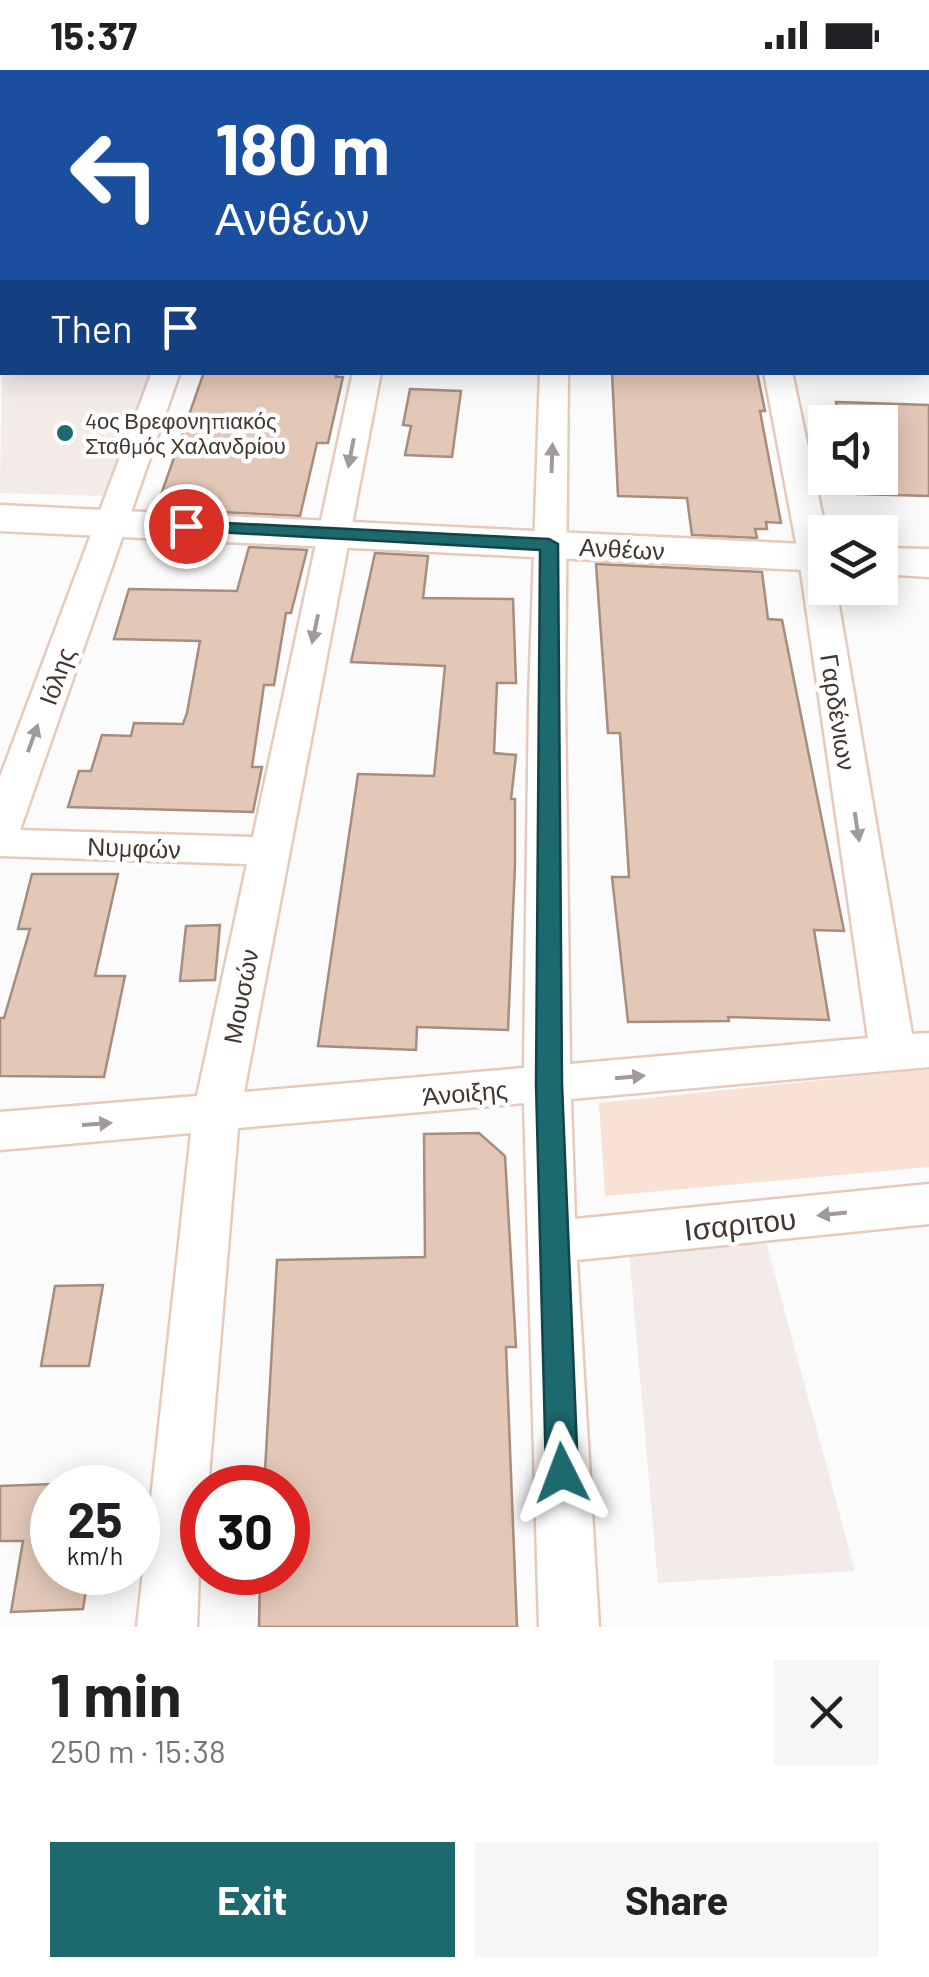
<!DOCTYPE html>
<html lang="en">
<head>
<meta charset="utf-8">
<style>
	:root { --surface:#fff; --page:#f6f6f6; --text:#202124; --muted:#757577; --accent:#1c696e }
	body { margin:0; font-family:Barlow,sans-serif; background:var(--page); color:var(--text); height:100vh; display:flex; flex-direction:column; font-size:38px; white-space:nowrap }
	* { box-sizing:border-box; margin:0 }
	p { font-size:32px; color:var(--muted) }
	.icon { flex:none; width:55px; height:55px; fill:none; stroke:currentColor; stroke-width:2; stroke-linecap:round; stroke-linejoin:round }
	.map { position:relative; height:1557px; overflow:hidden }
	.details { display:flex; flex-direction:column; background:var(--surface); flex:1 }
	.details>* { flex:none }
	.banner { position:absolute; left:0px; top:0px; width:930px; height:305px; box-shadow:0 5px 25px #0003; background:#1a4fa0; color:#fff; overflow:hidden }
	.controls { position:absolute; left:808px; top:335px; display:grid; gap:20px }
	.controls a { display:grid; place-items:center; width:90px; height:90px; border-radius:0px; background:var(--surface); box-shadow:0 5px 25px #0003; font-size:50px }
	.speed { position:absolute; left:30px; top:1395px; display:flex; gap:20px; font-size:50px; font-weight:700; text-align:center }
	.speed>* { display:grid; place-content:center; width:130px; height:130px; border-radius:50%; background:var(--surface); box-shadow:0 5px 25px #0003; line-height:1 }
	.speed small { font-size:25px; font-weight:400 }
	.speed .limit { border:15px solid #d22; background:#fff; color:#111 }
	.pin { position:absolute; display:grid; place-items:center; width:85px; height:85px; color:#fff; margin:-42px; border:5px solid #fff; border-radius:50%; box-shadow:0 2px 10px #0007 }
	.me { position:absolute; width:110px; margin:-55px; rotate:357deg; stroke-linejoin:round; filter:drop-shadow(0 0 8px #0008) }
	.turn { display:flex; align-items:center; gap:35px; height:210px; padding:0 50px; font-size:45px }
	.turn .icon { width:130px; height:130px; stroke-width:2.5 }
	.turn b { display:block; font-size:70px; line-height:85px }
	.then { display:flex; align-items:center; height:95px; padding:0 50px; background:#0003; gap:20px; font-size:38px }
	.round { display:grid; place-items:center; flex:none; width:105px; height:105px; border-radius:0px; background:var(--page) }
	.overview { display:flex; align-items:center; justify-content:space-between; height:170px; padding:0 50px }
	h1 { font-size:60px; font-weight:700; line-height:75px }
	.primary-button { display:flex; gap:20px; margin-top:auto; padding:20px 50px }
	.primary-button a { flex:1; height:115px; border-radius:0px; background:var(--accent); color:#fff; font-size:40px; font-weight:700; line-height:115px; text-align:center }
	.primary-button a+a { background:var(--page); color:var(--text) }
	.status { display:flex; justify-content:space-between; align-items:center; height:70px; padding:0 50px; background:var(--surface); direction:ltr }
	.status svg { height:28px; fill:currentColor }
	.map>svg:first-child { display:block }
	.built { fill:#f3ebe7 }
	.green { fill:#f7e2d5 }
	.building { fill:#e3c8b8; stroke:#a68d7e; stroke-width:2.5 }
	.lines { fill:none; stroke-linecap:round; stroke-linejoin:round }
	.street-casing { stroke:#e6cabb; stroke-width:5 }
	.secondary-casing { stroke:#e6cabb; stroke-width:5 }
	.street { fill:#fff; fill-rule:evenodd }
	.secondary { fill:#fff; fill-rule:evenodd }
	.oneway { fill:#a09a98 }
	.route { fill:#1c696e; stroke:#124448; stroke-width:2.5 }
	.poi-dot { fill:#1c696e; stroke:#fff; stroke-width:4 }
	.labels { text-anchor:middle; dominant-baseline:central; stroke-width:9; stroke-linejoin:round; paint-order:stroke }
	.far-poi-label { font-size:22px; fill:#413630; stroke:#fff; text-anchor:start }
	.street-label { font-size:25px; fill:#413630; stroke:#fff }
	.near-street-label { font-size:30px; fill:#413630; stroke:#fff }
</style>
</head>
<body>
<div class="status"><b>15:37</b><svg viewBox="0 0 49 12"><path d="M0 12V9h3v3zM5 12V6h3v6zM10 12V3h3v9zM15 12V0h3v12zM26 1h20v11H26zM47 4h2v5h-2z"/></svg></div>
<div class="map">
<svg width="929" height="1557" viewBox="0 0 929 1557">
	<rect width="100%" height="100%" fill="#fbfbfb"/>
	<g class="built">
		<path d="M2 275V302L154 303 104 426 0 423Z"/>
		<path d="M766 1172 855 1501 658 1513 629 1182Z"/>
	</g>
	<path class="green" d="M929 999V1097L605 1126 599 1033Z"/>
	<g class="building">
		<path d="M204 302H337L336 307H343L328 373H317L300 446 156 439Z"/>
		<path d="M612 302H757L765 341H760L781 453 766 452 767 459H755L757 468 692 465 687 428 618 426Z"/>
		<path d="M410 319 461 321 452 387 405 385 411 356 403 355Z"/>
		<path d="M836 332 929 335V426L857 424 854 408H880V352H841Z"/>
		<path d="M249 477 307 480 291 543H286L274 615H264L252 697H262L253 742 68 737 79 701H91L102 665 131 666 134 653 183 654 187 643 200 571 114 569 129 519 237 521Z"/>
		<path d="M375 483 428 486 423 528 513 529 516 613H497L494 683 516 685 511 729H515V794L508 960 417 957 416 980 318 976 358 704 434 706 445 596 351 592Z"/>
		<path d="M596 494 762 502 768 549 782 550 844 861 814 860 829 950 728 947 729 951 628 952 612 807H629L620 663H608Z"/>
		<path d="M32 804H118L95 906H125L104 1007 0 1006V948H4L30 859H18Z"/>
		<path d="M220 855 215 910 180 911 186 856Z"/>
		<path d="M479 1063 505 1086 516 1277H506L517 1557H259L260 1502H288V1418H264L277 1190 425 1187 424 1064Z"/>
		<path d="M103 1215 89 1296H41L55 1216Z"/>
		<path d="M52 1414V1502H89L83 1539 11 1542 23 1471H0V1416Z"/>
	</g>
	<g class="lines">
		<g class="street-casing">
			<g id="street">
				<path d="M731 0H751L752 2H732Z"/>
				<rect x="928" y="125" width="1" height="19"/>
				<path d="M2 215V234L0 235V216Z"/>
				<path d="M152 302H180L20 760 253 767 353 302H381L244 1022 524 998 529 629 540 302H568L565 629 570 994 868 968 799 488 764 302H792L826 462 825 518H836L912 964 929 963V997L571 1029 575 1149 929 1114V1154L577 1190 599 1557H539L524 1033 238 1058 208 1418H202L197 1557H137L191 1063 0 1080V1042L197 1026 247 794 0 786V707Z"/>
			</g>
		</g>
		<g class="secondary-casing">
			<g id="secondary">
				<path d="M864 0H893L894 2H866Z"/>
				<path d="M929 14V32H928V15Z"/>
				<path d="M0 15 2 16V33H0Z"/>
				<path d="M0 435 825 475V501L0 461Z"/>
				<path d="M880 478 929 479V507L880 504Z"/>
			</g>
		</g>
		<use href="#street" class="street"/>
		<use href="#secondary" class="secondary"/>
	</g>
	<defs><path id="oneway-solid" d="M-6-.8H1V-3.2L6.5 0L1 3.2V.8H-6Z" transform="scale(2.5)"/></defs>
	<g class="oneway">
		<use href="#oneway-solid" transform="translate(351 383) rotate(101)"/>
		<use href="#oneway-solid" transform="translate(552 388) rotate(-88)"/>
		<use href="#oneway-solid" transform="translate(315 559) rotate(102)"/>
		<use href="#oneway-solid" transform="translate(33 668) rotate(-70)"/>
		<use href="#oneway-solid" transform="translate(857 757) rotate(81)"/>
		<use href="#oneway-solid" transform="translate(630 1007) rotate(-5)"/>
		<use href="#oneway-solid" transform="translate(97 1054) rotate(-4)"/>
		<use href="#oneway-solid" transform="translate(832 1144) rotate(174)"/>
	</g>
	<path class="route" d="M186 451 549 469 558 474 562 1014 578 1403 573 1413 562 1418 551 1413 546 1403 536 1014 540 480 180 460 177 456Z"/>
	<circle class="poi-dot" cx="65" cy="363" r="10"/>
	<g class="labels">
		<g class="far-poi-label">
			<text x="85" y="350">4ος Βρεφονηπιακός<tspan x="85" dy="25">Σταθμός Χαλανδρίου</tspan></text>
		</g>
		<g class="street-label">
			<text transform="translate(622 478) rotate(3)">Ανθέων</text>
			<text transform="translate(56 606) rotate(-70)">Ιόλης</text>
			<text transform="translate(839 642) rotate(81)">Γαρδένιων</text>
			<text transform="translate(134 777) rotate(2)">Νυμφών</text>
			<text transform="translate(240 926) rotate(-79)">Μουσών</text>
			<text transform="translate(465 1022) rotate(-5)">Άνοιξης</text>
		</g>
		<g class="near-street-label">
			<text transform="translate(740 1153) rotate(-6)">Ισαριτου</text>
		</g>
	</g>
</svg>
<div class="controls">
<a><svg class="icon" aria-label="sound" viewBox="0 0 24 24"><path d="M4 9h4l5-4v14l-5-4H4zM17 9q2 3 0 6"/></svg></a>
<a><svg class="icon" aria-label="layers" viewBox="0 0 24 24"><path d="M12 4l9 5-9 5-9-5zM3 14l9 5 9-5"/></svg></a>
</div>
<div class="speed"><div>25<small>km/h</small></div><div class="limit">30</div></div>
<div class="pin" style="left:186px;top:456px;background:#d93025"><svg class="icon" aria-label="arrive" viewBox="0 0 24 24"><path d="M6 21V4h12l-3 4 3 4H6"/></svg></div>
<svg class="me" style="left:562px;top:1403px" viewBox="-20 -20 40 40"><path d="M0-17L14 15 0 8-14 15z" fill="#1c696e" stroke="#fff" stroke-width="4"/></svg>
<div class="banner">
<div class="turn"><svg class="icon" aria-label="left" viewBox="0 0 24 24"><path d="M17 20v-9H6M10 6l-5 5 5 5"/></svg><div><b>180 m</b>Ανθέων</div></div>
<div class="then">Then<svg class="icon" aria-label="arrive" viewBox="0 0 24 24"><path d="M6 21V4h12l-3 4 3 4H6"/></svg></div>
</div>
</div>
<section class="details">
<div class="overview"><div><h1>1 min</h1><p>250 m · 15:38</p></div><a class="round"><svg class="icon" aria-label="close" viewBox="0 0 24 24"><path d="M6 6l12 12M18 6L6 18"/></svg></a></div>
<div class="primary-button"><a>Exit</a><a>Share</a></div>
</section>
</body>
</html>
